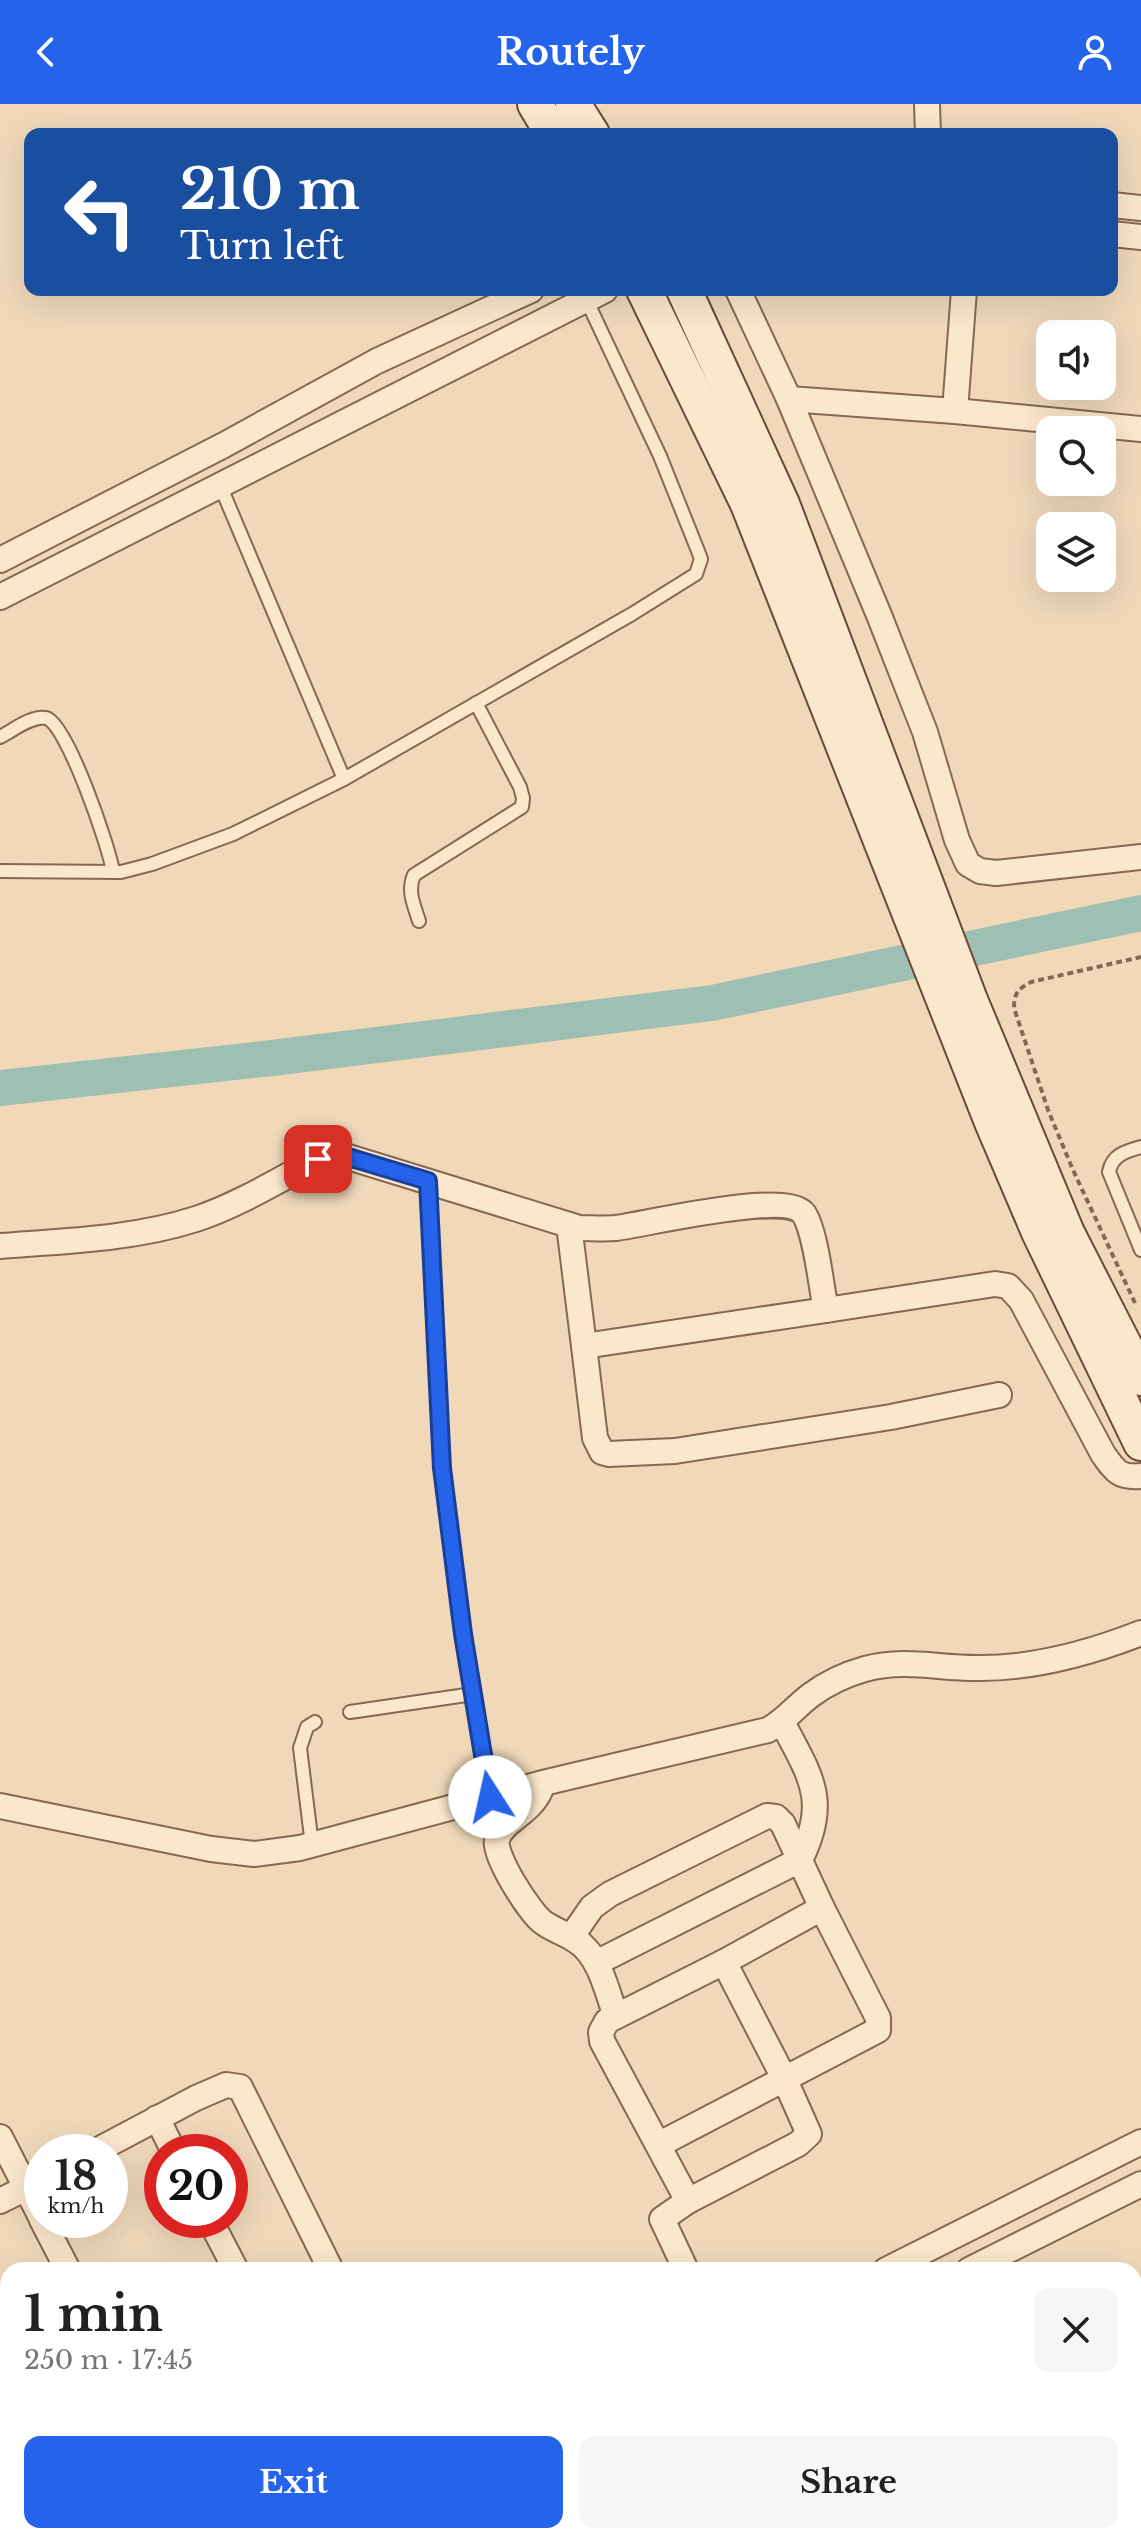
<!DOCTYPE html>
<html lang="en">
<head>
<meta charset="utf-8">
<style>
	:root { --surface:#fff; --page:#f6f6f6; --text:#202124; --muted:#757577; --accent:#2563eb }
	body { margin:0; font-family:"Libre Baskerville",serif; background:var(--page); color:var(--text); height:100vh; display:flex; flex-direction:column; font-size:30px; white-space:nowrap }
	* { box-sizing:border-box; margin:0 }
	p { font-size:26px; color:var(--muted) }
	.icon { flex:none; width:44px; height:44px; fill:none; stroke:currentColor; stroke-width:2; stroke-linecap:round; stroke-linejoin:round }
	.map { position:relative; flex:1; overflow:hidden }
	.side { position:absolute; left:0px; top:2158px; width:1142px; height:282px; display:flex; flex-direction:column; background:var(--surface); border-radius:24px 24px 0 0; box-shadow:0 8px 32px #0002 }
	.side>* { flex:none }
	.banner { position:absolute; left:24px; top:24px; width:1094px; height:168px; border-radius:16px; box-shadow:0 8px 32px #0002; background:#1a4fa0; color:#fff; overflow:hidden }
	.tools { position:absolute; left:1036px; top:216px; display:grid; gap:16px }
	.tools a { display:grid; place-items:center; width:80px; height:80px; border-radius:16px; background:var(--surface); box-shadow:0 8px 32px #0002; font-size:40px }
	.speed { position:absolute; left:24px; top:2030px; display:flex; gap:16px; font-size:40px; font-weight:700; text-align:center }
	.speed>* { display:grid; place-content:center; width:104px; height:104px; border-radius:50%; background:var(--surface); box-shadow:0 8px 32px #0002; line-height:1 }
	.speed small { font-size:20px; font-weight:400 }
	.speed .limit { border:12px solid #d22; background:#fff; color:#111 }
	.pin { position:absolute; display:grid; place-items:center; width:68px; height:68px; color:#fff; margin:-34px; border-radius:16px; box-shadow:0 4px 12px #0006 }
	.me { position:absolute; width:88px; margin:-44px; rotate:350deg; stroke-linejoin:round; filter:drop-shadow(0 0 6px #0008) }
	.turn { display:flex; align-items:center; gap:28px; height:168px; padding:0 24px; font-size:36px }
	.turn .icon { width:104px; height:104px; stroke-width:2.5 }
	.turn b { display:block; font-size:56px; line-height:68px }
	.round { display:grid; place-items:center; flex:none; width:84px; height:84px; border-radius:16px; background:var(--page) }
	.overview { display:flex; align-items:center; justify-content:space-between; height:136px; padding:0 24px }
	h1 { font-size:48px; font-weight:700; line-height:60px }
	.button { display:flex; gap:16px; margin-top:auto; padding:16px 24px }
	.button a { flex:1; height:92px; border-radius:16px; background:var(--accent); color:#fff; font-size:32px; font-weight:700; line-height:92px; text-align:center }
	.button a+a { background:var(--page); color:var(--text) }
	header { display:flex; justify-content:space-between; align-items:center; height:104px; padding:0 24px; background:var(--accent); color:#fff; font-size:36px; font-weight:700 }
	.map>svg:first-child { display:block }
	.lines { fill:none; stroke-linecap:round; stroke-linejoin:round }
	.river { stroke:#9ec0b2; stroke-width:36 }
	.service-casing { stroke:#886853; stroke-width:16 }
	.minor-casing { stroke:#886853; stroke-width:28 }
	.secondary-casing { stroke:#694937; stroke-width:38 }
	.path { stroke:#886853; stroke-width:4; stroke-dasharray:6 4; stroke-linecap:butt }
	.service { stroke:#fbe7cc; stroke-width:12 }
	.minor { stroke:#fbe7cc; stroke-width:24 }
	.secondary { stroke:#fbe7cc; stroke-width:34 }
	.route-casing { stroke:#184099; stroke-width:20 }
	.route { stroke:#2563eb; stroke-width:14 }
</style>
</head>
<body>
<header><svg class="icon" aria-label="back" viewBox="0 0 24 24"><path d="M15 5l-7 7 7 7"/></svg>Routely<svg class="icon" aria-label="person" viewBox="0 0 24 24"><circle cx="12" cy="8" r="4"/><path d="M4 21q1-7 8-7t8 7"/></svg></header>
<div class="map">
<svg width="1141" height="2439" viewBox="0 0 1141 2439">
	<rect width="100%" height="100%" fill="#f0d8b9"/>
	<g class="lines">
		<path class="river" d="M0 984 272 954 712 899 1141 809"/>
		<g class="service-casing">
			<g id="service">
				<path d="M220 381 344 675"/>
				<path d="M0 633C12 627 32 611 46 614 66 617 110 745 113 768"/>
				<path d="M0 767 121 768 152 760 233 730 344 675 632 510 696 470 701 455 698 447 660 352 586 195"/>
				<path d="M419 817C414 801 407 787 414 771L522 703 523 694 520 683 476 599"/>
				<path d="M1141 1043C1126 1047 1112 1051 1109 1068L1141 1146"/>
				<path d="M428 1077 442 1364 463 1530 490 1693"/>
				<path d="M350 1608 473 1590"/>
				<path d="M312 1741 300 1644 307 1623 315 1618"/>
			</g>
		</g>
		<g class="minor-casing">
			<g id="minor">
				<path d="M927 0 928 30"/>
				<path d="M1112 101 1141 104"/>
				<path d="M1112 130 1141 133"/>
				<path d="M738 186 789 295 879 511 925 628 957 736 968 760 980 767 996 769 1141 753"/>
				<path d="M789 295 955 307 1141 325"/>
				<path d="M955 307 964 186"/>
				<path d="M0 456 224 341 377 257 531 186"/>
				<path d="M0 493 605 186"/>
				<path d="M569 1121 584 1242 826 1206"/>
				<path d="M0 1142C65 1137 134 1135 196 1115 238 1101 279 1076 318 1055L331 1050 345 1052 579 1124C591 1124 604 1125 616 1124 647 1120 788 1086 804 1110 816 1129 821 1182 826 1206L995 1180 1008 1182 1021 1196 1103 1350C1115 1367 1119 1374 1141 1372"/>
				<path d="M584 1242 595 1334 602 1348 609 1350 675 1347 891 1313 999 1291"/>
				<path d="M543 1679C534 1710 504 1714 497 1735 492 1750 531 1811 544 1819 558 1829 574 1831 586 1845 602 1862 608 1891 616 1912"/>
				<path d="M0 1702 211 1745 254 1750 300 1744 543 1679 768 1626C785 1617 795 1603 811 1591 826 1580 847 1570 865 1565 907 1554 939 1565 981 1564 1035 1564 1090 1549 1141 1529"/>
				<path d="M572 1832 592 1803 610 1790 767 1712 776 1713 783 1720 822 1804"/>
				<path d="M596 1859 800 1756C830 1696 810 1672 782 1618"/>
				<path d="M157 2014 174 2048"/>
				<path d="M0 2033 42 2115"/>
				<path d="M658 2041 878 1926V1914L822 1804 724 1858 607 1917 601 1928 602 1937 688 2097 662 2115 686 2166"/>
				<path d="M94 2048 196 1994 226 1981 240 1983 331 2166"/>
				<path d="M0 2097 42 2076"/>
				<path d="M688 2097 798 2040 809 2030 785 1976 724 1858"/>
				<path d="M42 2116 68 2166"/>
				<path d="M210 2116 236 2166"/>
				<path d="M886 2166 1141 2038"/>
				<path d="M969 2166 1141 2080"/>
				<path d="M0 2328 8 2324"/>
				<path d="M0 2432 8 2428"/>
				<path d="M752 2432 755 2439"/>
				<path d="M787 2432 790 2439"/>
				<path d="M341 2439 355 2432"/>
				<path d="M423 2439 437 2432"/>
			</g>
		</g>
		<g class="secondary-casing">
			<g id="secondary">
				<path d="M535 0 553 30"/>
				<path d="M573 0 592 30"/>
				<path d="M644 186 748 400 992 1018 1039 1128 1141 1339"/>
				<path d="M684 186 782 400 970 896 1067 1129 1141 1274"/>
			</g>
		</g>
		<path class="path" d="M1135 1199 1073 1066 1048 1006 1014 904C1014 889 1018 885 1031 878L1141 853"/>
		<use href="#service" class="service"/>
		<use href="#minor" class="minor"/>
		<use href="#secondary" class="secondary"/>
	</g>
	<g class="lines">
		<g class="route-casing">
			<path id="route" d="M318 1055 331 1050 345 1052 428 1077 442 1364 463 1530 490 1693"/>
		</g>
		<use href="#route" class="route"/>
	</g>
</svg>
<div class="tools">
<a><svg class="icon" aria-label="sound" viewBox="0 0 24 24"><path d="M4 9h4l5-4v14l-5-4H4zM17 9q2 3 0 6"/></svg></a>
<a><svg class="icon" aria-label="search" viewBox="0 0 24 24"><circle cx="10" cy="10" r="6"/><path d="M15 15l6 6"/></svg></a>
<a><svg class="icon" aria-label="layers" viewBox="0 0 24 24"><path d="M12 4l9 5-9 5-9-5zM3 14l9 5 9-5"/></svg></a>
</div>
<div class="speed"><div>18<small>km/h</small></div><div class="limit">20</div></div>
<div class="pin" style="left:318px;top:1055px;background:#d93025"><svg class="icon" aria-label="arrive" viewBox="0 0 24 24"><path d="M6 21V4h12l-3 4 3 4H6"/></svg></div>
<svg class="me" style="left:490px;top:1693px" viewBox="-20 -20 40 40"><circle r="19" fill="#fff"/><path d="M0-13L10 11 0 6-10 11z" fill="#2563eb"/></svg>
<div class="banner">
<div class="turn"><svg class="icon" aria-label="left" viewBox="0 0 24 24"><path d="M17 20v-9H6M10 6l-5 5 5 5"/></svg><div><b>210 m</b>Turn left</div></div>
</div>
<section class="side">
<div class="overview"><div><h1>1 min</h1><p>250 m · 17:45</p></div><a class="round"><svg class="icon" aria-label="close" viewBox="0 0 24 24"><path d="M6 6l12 12M18 6L6 18"/></svg></a></div>
<div class="button"><a>Exit</a><a>Share</a></div>
</section>
</div>
</body>
</html>
